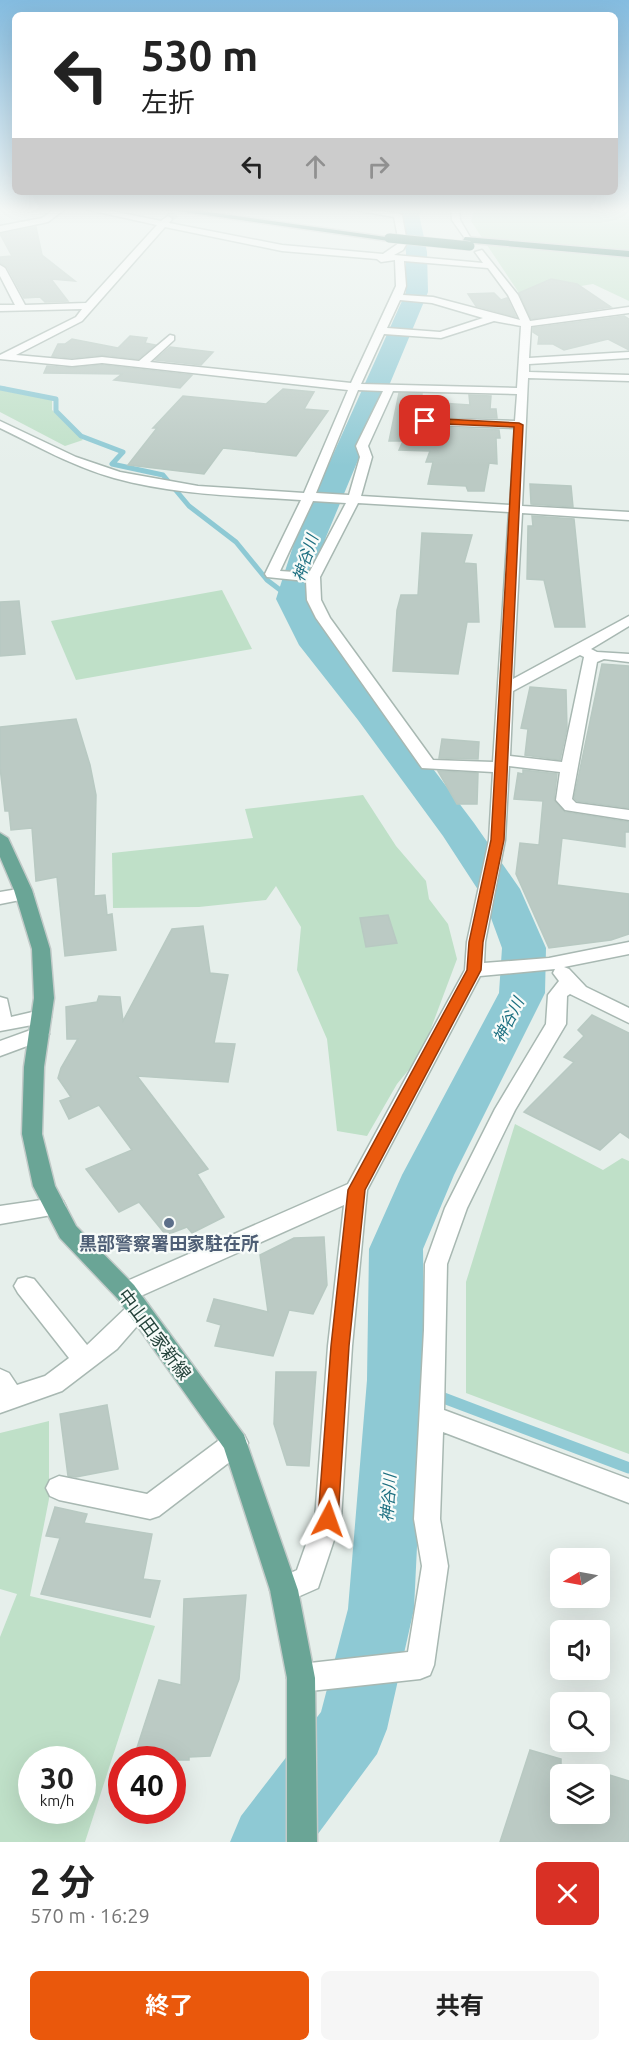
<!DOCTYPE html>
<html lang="ja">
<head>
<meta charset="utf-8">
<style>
	:root { --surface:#fff; --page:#f6f6f6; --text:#222; --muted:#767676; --accent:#ea580c }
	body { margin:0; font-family:Ubuntu,"Noto Sans JP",sans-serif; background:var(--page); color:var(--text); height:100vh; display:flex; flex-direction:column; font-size:22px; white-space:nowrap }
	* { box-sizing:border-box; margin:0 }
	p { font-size:20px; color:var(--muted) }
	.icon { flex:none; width:33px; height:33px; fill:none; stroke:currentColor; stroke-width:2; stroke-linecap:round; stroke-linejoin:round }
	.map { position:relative; height:1842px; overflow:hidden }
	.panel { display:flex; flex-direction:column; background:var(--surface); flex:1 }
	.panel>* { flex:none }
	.guide { position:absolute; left:12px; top:12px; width:606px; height:183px; border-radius:9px; box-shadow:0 6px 24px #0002; background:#fff; color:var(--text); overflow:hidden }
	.needle { width:39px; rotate:260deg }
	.fabs { position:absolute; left:550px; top:1548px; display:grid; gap:12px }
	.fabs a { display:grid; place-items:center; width:60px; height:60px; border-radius:9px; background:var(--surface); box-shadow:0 6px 24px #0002; font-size:30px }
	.speed { position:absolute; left:18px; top:1746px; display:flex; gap:12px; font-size:30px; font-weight:700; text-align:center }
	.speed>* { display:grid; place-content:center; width:78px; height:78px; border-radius:50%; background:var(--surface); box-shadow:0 6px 24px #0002; line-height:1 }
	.speed small { font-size:15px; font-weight:400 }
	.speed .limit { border:9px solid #d22; background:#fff; color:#111 }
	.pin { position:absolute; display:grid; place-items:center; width:51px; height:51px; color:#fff; margin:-26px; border-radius:12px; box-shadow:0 3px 9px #0006 }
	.me { position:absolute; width:66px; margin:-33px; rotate:4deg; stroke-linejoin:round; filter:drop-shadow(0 0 4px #0008) }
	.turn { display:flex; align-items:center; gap:21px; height:126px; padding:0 30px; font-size:27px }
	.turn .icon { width:78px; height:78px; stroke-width:2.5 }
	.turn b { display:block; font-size:42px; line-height:51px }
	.lanes { display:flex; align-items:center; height:57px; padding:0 30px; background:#0003; justify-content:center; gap:30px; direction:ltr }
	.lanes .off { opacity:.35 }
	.round { display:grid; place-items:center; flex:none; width:63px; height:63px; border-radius:9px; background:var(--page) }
	.overview { display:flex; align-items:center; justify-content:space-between; height:102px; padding:0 30px }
	h1 { font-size:36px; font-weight:700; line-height:45px }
	.button { display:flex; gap:12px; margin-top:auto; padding:12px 30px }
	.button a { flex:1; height:69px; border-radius:9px; background:var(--accent); color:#fff; font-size:24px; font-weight:700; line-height:69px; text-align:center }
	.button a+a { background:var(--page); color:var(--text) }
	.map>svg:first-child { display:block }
	.green { fill:#bfe0c8; fill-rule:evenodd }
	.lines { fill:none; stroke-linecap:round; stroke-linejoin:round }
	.stream-far2 { stroke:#8ec9d4; stroke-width:4 }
	.stream-far1 { stroke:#8ec9d4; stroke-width:5 }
	.stream { stroke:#8ec9d4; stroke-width:11 }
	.river { fill:#8ec9d4; fill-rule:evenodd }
	.building { fill:#bbcac4; stroke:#b8c9c2; stroke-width:1.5 }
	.minor-tunnel { stroke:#bfccc8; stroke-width:9; stroke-dasharray:9 4.5; stroke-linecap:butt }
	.minor-casing { stroke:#a8b8b2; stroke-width:3 }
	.major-casing { stroke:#c2cac8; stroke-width:3 }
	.highway-casing { stroke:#c2cac8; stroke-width:3 }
	.minor { fill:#fff; fill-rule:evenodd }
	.major { fill:#6aa596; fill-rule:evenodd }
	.highway { fill:#2f6f62; fill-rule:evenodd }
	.highway-bridge-casing { stroke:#c2cac8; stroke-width:10; stroke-linecap:butt }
	.highway-bridge { stroke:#2f6f62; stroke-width:9 }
	.route { fill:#ea580c; stroke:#983908; stroke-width:1.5 }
	.service-dot { fill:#5c6f8a; stroke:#f7fbf9; stroke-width:2 }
	.labels { text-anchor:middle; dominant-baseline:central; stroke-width:4.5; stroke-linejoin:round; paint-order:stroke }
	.water-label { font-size:16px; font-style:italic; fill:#1c6f80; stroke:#f7fbf9 }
	.near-service-label { font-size:18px; font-weight:bold; fill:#4e5e75; stroke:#f7fbf9 }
	.near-street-label { font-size:18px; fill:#24423a; stroke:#f7fbf9 }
</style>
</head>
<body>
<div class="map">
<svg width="629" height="1842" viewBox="0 0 629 1842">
	<rect width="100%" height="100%" fill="#e6efeb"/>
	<g class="green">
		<path d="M475 208H629V301L593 284 521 296 471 221Z"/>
		<path d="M0 390 52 400V410L83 440 65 446 0 412Z"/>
		<path d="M222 590 252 649 76 680 51 621Z"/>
		<path d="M363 795 396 846 426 881 429 899 448 924 457 959 421 1055 397 1084 367 1136 337 1131 327 1039 297 970 301 927 276 886 266 900 199 907 113 908 112 853 253 838 245 809Z"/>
		<path d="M515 1124 603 1170 622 1158 629 1161V1454L466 1393V1282Z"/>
		<path d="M49 1421V1499L30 1596 155 1626 85 1842H0V1637L17 1594 0 1589V1433ZM32 1760H82V1810H32Z"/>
	</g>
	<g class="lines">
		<path class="stream-far2" d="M0 388 6 389"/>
		<path class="stream-far1" d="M0 388 56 399V411L81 436 123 452 112 464 163 475 189 506 236 542 267 580 292 599"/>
		<path class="stream" d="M396 1380 629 1468"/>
		<path class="river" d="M425 208 419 214 427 252 428 292 326 537 308 599 327 635 384 704 474 823 520 889 546 948 545 993 454 1175 423 1249 425 1380 414 1609 387 1729 377 1754 312 1842H230L241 1816 321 1712 348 1609 367 1380 369 1249 402 1175 499 993 502 948 484 899 443 836 358 720 299 645 276 599 296 537 406 292V252L399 213 403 208Z"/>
	</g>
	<g class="building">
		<path d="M36 227 42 255 75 281 51 279 68 301 45 302 40 297 24 298 7 267 0 263V257L12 256 0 234Z"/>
		<path d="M551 279 577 284 611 307 531 319 519 293Z"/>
		<path d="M494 293 501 300 507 298 516 317 476 306 468 294Z"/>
		<path d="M624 316 629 319V350L608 339 564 350 553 344H538L539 336 533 332V328Z"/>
		<path d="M130 336 147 338 145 343 155 345 138 359 102 355 72 358 52 356 58 344H65L72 339 118 348Z"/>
		<path d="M170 347 213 352 201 365 155 360Z"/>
		<path d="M102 365 192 375 180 388 114 380 122 374 44 373 47 366 72 368Z"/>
		<path d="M283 389 314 392 304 409 328 411 296 456 223 448 204 474 128 465 157 428H153L183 396 266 404Z"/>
		<path d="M399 393 422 394 421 400 426 402 470 405 469 395 491 396 490 409H496L497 418 424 416 417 421 413 442 426 446 432 427 499 430 500 438H496L497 464 489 463 484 491H468L466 486 428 484 433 462H426L430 451 399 450 403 441H389Z"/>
		<path d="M530 484 571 486 573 507 531 504Z"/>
		<path d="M532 516 574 519 585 627H555L544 580 527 579 528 526H533Z"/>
		<path d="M422 533 472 535 464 563 476 564 479 622H467L458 674 393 671 397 610 401 595H418Z"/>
		<path d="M19 601 25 654 0 656V602Z"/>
		<path d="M602 664 629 666V808L577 801 574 798Z"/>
		<path d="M530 687 566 690 567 728 560 760 525 755 528 729 521 728Z"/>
		<path d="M76 719 90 765 96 795 94 896 105 895 107 915 112 914 116 950 65 956 57 877 36 881 32 828 11 830 9 811H5L0 767V727Z"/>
		<path d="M442 739 479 742 478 759 439 758Z"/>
		<path d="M523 770 557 774 554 800 565 812 629 822V832H625V847L562 838 557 885 629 894V934L611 940 549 948 516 874 520 843 539 845 543 801 514 799 518 773 523 774Z"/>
		<path d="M438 771 478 773 477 804H457Z"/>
		<path d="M388 915 397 943 366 947 360 918Z"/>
		<path d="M203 926 210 973 228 975 214 1043 235 1044 228 1082 137 1076 208 1169 197 1174 224 1217 192 1233 187 1227 166 1235 139 1202 119 1212 86 1169 132 1150 99 1105 69 1119 60 1101 71 1097 58 1078 61 1068 78 1039H67L66 1007 97 1002 99 996 120 997 123 1021 172 929Z"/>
		<path d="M592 1015 629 1033V1138L620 1132 600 1150 524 1112 574 1062 564 1057 584 1036 578 1030Z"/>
		<path d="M324 1237 327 1285 313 1314 289 1310 273 1356 215 1346 221 1325 207 1321 214 1299 268 1312 260 1255 294 1238Z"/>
		<path d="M276 1372H316L309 1466 287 1465 274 1424Z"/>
		<path d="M107 1405 118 1469 76 1477 68 1476 60 1414Z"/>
		<path d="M55 1507 87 1514 84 1523 152 1534 143 1579 160 1581 150 1617 41 1594 60 1538 46 1536Z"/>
		<path d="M246 1595 239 1679 210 1756 189 1757V1760H133L159 1680 181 1685 184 1599Z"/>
		<path d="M530 1750 561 1759V1814H600V1772L629 1781V1842H500Z"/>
	</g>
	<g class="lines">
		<path class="minor-tunnel" d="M168 219 181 208"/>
		<g class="minor-casing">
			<g id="minor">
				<path d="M56 208H66L48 222 0 232V226L42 218Z"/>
				<path d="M80 208H97L161 221 168 216 172 219 169 223 282 245 383 254 399 243 394 217 343 208 398 213 402 215 407 243 403 250 394 255 483 263 475 252 482 250 518 295 530 321 629 307V313L531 326 529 358 629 352V358L529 364V372L629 375V381L528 378 522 506 629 512V520L522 513 513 679 629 616V626L591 649 597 652 629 654V662L604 659 597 662 572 799 576 803 629 810V820L565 810 556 800 560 772 509 766 505 840 485 942 484 963 549 958 629 942V954L564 967 569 969 586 987 629 1008V1023L570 994 567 996 566 1024 515 1110 467 1208 447 1264 444 1410 629 1479V1503L443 1432 440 1519 448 1566 434 1665 430 1675 420 1679 301 1692 291 1688 287 1678 291 1668 301 1664 408 1652 422 1566 414 1519 424 1330 425 1264 445 1208 495 1109 546 1024 548 995 559 981 553 973 555 969 480 976 367 1190 352 1346 341 1519 318 1588 284 1603 274 1599 270 1590 274 1581 297 1570 315 1519 328 1346 344 1205 134 1299 126 1302 118 1299 114 1292 118 1285 348 1184 465 970 467 942 489 840 493 772 422 768 316 618 307 600 306 581 267 577 265 574 301 500C239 496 175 495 114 478 74 467 37 446 0 428V421L76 457 120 472 198 486 304 493 348 390 102 363 72 366 0 359V355L76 317 82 309 0 311V305H15L0 276V265L5 268 25 305 86 303 157 225ZM165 227 282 251 377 259 381 262 395 260 396 286 351 383 150 362 174 340V336L170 335 139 361 102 357 72 360 16 355 82 321ZM404 261 488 268 508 295 520 320 433 297 403 295 406 286ZM400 300 432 303 483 318 440 332 387 328ZM494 321 521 326 517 388 361 384 384 334 441 338ZM358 390 383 391 356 446 360 457 349 495 316 493ZM393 391 517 394 515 421 425 418 419 421 415 442 425 444 430 425 515 428 510 505 361 496 372 457 368 446ZM313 501 346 503 309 573 280 571ZM358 503 509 512 493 762 433 760 330 618 321 600 320 577ZM580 655 584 657 562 762 510 756 513 691Z"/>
				<path d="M451 208H459L460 220 470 237H464L452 220Z"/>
				<path d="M24 888 33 894 30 898 0 904V892Z"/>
				<path d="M0 997 7 999 11 1017 41 1010 48 1012 51 1017 48 1022 0 1031Z"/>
				<path d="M39 1027 46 1029 49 1034 46 1039 0 1056V1041Z"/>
				<path d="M55 1198 63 1201 66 1207 63 1213 0 1224V1206Z"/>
				<path d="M26 1277 34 1279 87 1345 131 1303 139 1300 147 1303 151 1310 117 1349 62 1391 0 1413V1369L9 1373 17 1385 45 1376 69 1358 18 1293 14 1286 18 1279Z"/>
				<path d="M235 1432 244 1435 248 1443 244 1451 159 1516 150 1519 59 1500 50 1496 46 1488 50 1480 59 1476 147 1494 226 1435Z"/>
			</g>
		</g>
		<g class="major-casing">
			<path id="major" d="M0 833 8 838 32 890 50 949 54 998 44 1067 42 1134 55 1186 76 1226 134 1285 244 1435 298 1590 315 1678 317 1842H287V1678L270 1590 224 1448 118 1299 60 1238 33 1186 22 1134 24 1067 34 998 32 949 14 890 0 857Z"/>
		</g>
		<g class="highway-casing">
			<g id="highway">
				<path d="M156 208H180L393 238 389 241Z"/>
				<path d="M465 237 629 251V257L462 242Z"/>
			</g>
		</g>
		<use href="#minor" class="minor"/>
		<use href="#major" class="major"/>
		<use href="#highway" class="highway"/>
		<g class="highway-bridge-casing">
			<path id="highway-bridge" d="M389 238 470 246"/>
		</g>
		<use href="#highway-bridge" class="highway-bridge"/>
	</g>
	<linearGradient id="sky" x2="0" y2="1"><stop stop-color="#84bce0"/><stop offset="0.45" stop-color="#f4f8f6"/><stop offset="1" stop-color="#f4f8f6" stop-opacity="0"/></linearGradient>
	<rect width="629" height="466" fill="url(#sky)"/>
	<path class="route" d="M425 418 519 423 523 425 504 840 483 942 481 970 365 1190 349 1346 338 1519 335 1526 328 1529 321 1526 318 1519 331 1346 348 1190 467 970 469 942 491 840 514 427 422 423Z"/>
	<circle class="service-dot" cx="169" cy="1223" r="6"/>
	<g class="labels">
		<g class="water-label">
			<text transform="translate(305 558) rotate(-72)">神谷川</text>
			<text transform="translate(508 1020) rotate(-63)">神谷川</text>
			<text transform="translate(388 1498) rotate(-86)">神谷川</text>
		</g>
		<g class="near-service-label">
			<text x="169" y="1243">黒部警察署田家駐在所</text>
		</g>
		<g class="near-street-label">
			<text transform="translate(155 1334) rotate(53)">中山田家新線</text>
		</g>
	</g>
</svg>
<div class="fabs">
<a><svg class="needle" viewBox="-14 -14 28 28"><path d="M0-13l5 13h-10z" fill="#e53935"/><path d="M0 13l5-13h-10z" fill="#767676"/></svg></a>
<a><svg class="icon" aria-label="sound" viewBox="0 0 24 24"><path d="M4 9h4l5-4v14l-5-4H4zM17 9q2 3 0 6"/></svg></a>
<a><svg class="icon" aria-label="search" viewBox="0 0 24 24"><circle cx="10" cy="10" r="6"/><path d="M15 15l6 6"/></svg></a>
<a><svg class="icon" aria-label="layers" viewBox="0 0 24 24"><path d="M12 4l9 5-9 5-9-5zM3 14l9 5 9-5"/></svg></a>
</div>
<div class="speed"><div>30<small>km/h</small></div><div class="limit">40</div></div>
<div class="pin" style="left:425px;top:421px;background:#d93025"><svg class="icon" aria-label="arrive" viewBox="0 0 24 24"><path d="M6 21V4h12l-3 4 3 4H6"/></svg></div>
<svg class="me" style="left:328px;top:1519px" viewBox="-20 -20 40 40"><path d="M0-17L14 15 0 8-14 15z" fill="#ea580c" stroke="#fff" stroke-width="4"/></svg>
<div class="guide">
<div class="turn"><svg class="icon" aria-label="left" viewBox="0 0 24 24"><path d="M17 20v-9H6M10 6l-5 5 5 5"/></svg><div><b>530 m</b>左折</div></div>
<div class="lanes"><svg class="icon" aria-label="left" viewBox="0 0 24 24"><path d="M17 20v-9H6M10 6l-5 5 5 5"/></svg><svg class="icon off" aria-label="ahead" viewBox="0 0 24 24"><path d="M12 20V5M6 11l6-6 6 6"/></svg><svg class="icon off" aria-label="right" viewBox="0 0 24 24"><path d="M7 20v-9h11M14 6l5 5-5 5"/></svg></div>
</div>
</div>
<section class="panel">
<div class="overview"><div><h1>2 分</h1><p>570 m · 16:29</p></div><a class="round" style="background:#d93025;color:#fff"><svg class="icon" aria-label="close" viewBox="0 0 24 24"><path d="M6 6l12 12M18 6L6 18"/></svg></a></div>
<div class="button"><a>終了</a><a>共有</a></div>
</section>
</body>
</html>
